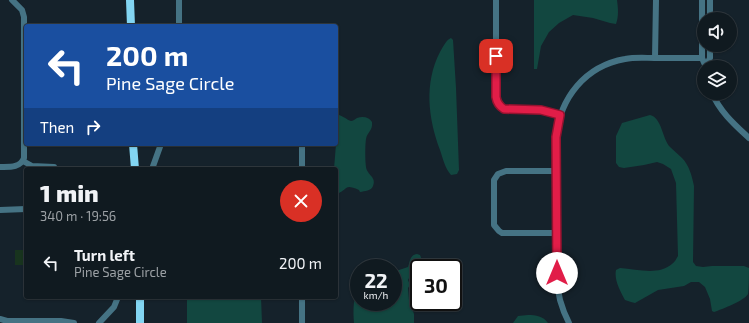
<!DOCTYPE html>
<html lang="en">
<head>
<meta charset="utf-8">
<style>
	:root { --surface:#101a20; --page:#192329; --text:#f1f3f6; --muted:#9ca1a5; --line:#30383e }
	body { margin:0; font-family:"Exo 2",sans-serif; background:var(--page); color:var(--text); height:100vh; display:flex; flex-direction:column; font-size:15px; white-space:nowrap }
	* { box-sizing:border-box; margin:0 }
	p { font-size:13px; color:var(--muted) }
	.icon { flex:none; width:22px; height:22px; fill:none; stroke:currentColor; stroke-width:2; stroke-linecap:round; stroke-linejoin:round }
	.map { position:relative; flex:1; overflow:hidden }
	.panel { position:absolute; left:24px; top:167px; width:314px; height:132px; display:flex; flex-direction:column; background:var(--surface); border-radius:4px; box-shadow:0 1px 3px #0004,0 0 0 1px var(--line) }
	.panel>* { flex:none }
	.guide { position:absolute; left:24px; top:24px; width:314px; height:122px; border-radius:4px; box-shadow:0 1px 3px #0004,0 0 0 1px var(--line); background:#1a4fa0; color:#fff; overflow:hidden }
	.tools { position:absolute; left:697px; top:12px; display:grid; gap:8px }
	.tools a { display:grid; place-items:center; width:40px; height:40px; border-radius:50%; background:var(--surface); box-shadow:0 1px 3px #0004,0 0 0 1px var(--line); font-size:20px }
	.speed { position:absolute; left:350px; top:259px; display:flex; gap:8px; font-size:20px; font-weight:700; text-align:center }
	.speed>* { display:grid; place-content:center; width:52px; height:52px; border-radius:50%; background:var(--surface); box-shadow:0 1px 3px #0004,0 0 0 1px var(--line); line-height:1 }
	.speed small { font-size:10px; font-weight:400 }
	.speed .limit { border:2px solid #111; border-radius:6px; background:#fff; color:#111 }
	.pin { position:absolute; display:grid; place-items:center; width:34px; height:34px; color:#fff; margin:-17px; border-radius:8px; box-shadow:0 2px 6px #0006 }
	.me { position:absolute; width:44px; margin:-22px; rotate:0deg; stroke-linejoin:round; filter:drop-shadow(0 0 3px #0008) }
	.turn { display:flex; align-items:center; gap:14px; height:84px; padding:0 16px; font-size:18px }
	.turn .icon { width:52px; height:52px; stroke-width:2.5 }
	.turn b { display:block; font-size:28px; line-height:34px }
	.then { display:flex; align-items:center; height:38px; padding:0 16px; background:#0003; gap:8px; font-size:15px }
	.round { display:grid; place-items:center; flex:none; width:42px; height:42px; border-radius:21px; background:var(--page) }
	.summary { display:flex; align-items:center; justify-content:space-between; height:68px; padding:0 16px }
	h1 { font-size:24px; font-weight:800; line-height:30px }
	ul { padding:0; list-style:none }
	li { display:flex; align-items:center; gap:12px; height:56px; padding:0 16px }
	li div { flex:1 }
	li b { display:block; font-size:15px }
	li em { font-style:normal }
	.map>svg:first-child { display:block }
	.green { fill:#18341e }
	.water { fill:#124740 }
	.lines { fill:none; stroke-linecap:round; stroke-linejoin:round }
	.street { stroke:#457384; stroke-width:6 }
	.secondary { stroke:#82d5f2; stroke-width:8 }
	.route-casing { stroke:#92132f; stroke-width:10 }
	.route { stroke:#e11d48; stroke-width:7 }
</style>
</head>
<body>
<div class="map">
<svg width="749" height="323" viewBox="0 0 749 323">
	<rect width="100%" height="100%" fill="#15222b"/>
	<rect class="green" x="15" y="250" width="11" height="15"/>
	<g class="water">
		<path d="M534 0H617C618 8 619 16 616 24L610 23 593 18 573 15 559 23 549 32 541 46 537 69H534Z"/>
		<path d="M451 38 453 40 456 88 459 170 457 174 451 175C445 168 443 159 440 150 428 118 424 83 440 52 443 47 446 40 451 38Z"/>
		<path d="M336 114C342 115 347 120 351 121 353 121 355 119 357 118 363 116 369 117 372 122 373 131 367 132 366 139 365 145 365 161 366 167 367 175 377 177 373 186 371 191 365 191 360 192L359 190C343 183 349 190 336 194V169H334L336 144Z"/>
		<path d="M650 115C662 118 662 138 670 147 674 151 678 154 682 158 689 165 692 176 694 186L693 262 696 266 703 267 712 266H744L749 268C749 274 749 288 748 294 744 301 722 309 714 312L712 311 710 299 705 287 699 282H691L684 286 658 290 635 303 631 302 625 300C620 291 614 280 616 270L620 268C637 269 658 276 672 264 675 262 676 259 678 256L676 183 671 169 663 164 657 162 644 165 624 168 619 167 616 163V136L622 123Z"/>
		<path d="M417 254 420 255C422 260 423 263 421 268H419V270L411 274 408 280 410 285 408 288 409 300 414 314V323H354C353 311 353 296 359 285V302H393V272L408 267C410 261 410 255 417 254Z"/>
		<path d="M187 297H261L262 323H187Z"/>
		<path d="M528 315C536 315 543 316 548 323H513L518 316Z"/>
	</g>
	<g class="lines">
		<g class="street">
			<path d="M496 0V97L498 105 505 109 541 110 560 115"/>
			<path d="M702 0V58L706 67"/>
			<path d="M710 19V0"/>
			<path d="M179 26V0"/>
			<path d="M655 58 656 0"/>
			<path d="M706 66 710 58V45"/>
			<path d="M712 93C720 112 735 125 749 138"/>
			<path d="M302 144V169"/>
			<path d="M23 161 32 166 54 167"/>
			<path d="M0 167C10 167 20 168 24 158V17L22 10 12 0"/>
			<path d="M152 169 161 144"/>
			<path d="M556 171H506L498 174 494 180V225L499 231 502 233H557"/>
			<path d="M0 210 26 209"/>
			<path d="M302 297V323"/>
			<path d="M0 319 7 321H61L74 323"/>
			<path d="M99 323 114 307 118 297"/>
			<path d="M569 323 564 312 560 300 557 284 556 137C560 98 585 66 625 59 635 57 645 58 655 58 671 58 686 58 702 58"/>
		</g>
		<g class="secondary">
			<path d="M130 0 131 26"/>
			<path d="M133 144 135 169"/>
			<path d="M140 297V323"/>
		</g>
	</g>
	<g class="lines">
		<g class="route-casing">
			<path id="route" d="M496 56V97C497 103 499 106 504 109L541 110 560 115 556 137 557 273"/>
		</g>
		<use href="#route" class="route"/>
	</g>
</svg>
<div class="tools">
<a><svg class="icon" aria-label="sound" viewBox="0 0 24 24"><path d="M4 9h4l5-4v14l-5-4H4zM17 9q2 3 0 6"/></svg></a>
<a><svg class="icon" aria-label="layers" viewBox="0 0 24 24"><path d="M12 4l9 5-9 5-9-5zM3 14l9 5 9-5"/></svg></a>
</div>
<div class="speed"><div>22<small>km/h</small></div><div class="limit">30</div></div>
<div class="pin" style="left:496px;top:56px;background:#d93025"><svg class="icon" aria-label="arrive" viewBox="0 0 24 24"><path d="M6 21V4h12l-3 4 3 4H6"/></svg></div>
<svg class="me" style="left:557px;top:273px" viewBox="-20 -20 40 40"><circle r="19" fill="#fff"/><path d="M0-13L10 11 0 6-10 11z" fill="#e11d48"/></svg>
<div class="guide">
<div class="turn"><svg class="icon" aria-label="left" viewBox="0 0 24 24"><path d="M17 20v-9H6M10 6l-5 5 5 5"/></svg><div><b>200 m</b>Pine Sage Circle</div></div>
<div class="then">Then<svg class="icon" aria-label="right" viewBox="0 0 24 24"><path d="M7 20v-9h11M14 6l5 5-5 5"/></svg></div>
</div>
<section class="panel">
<div class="summary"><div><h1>1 min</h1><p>340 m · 19:56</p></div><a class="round" style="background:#d93025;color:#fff"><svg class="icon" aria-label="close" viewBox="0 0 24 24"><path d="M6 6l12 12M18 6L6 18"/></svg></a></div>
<ul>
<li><svg class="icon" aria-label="left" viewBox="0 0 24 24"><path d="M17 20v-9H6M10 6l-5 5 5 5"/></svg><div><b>Turn left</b><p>Pine Sage Circle</p></div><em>200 m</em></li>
</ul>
</section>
</div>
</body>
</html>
